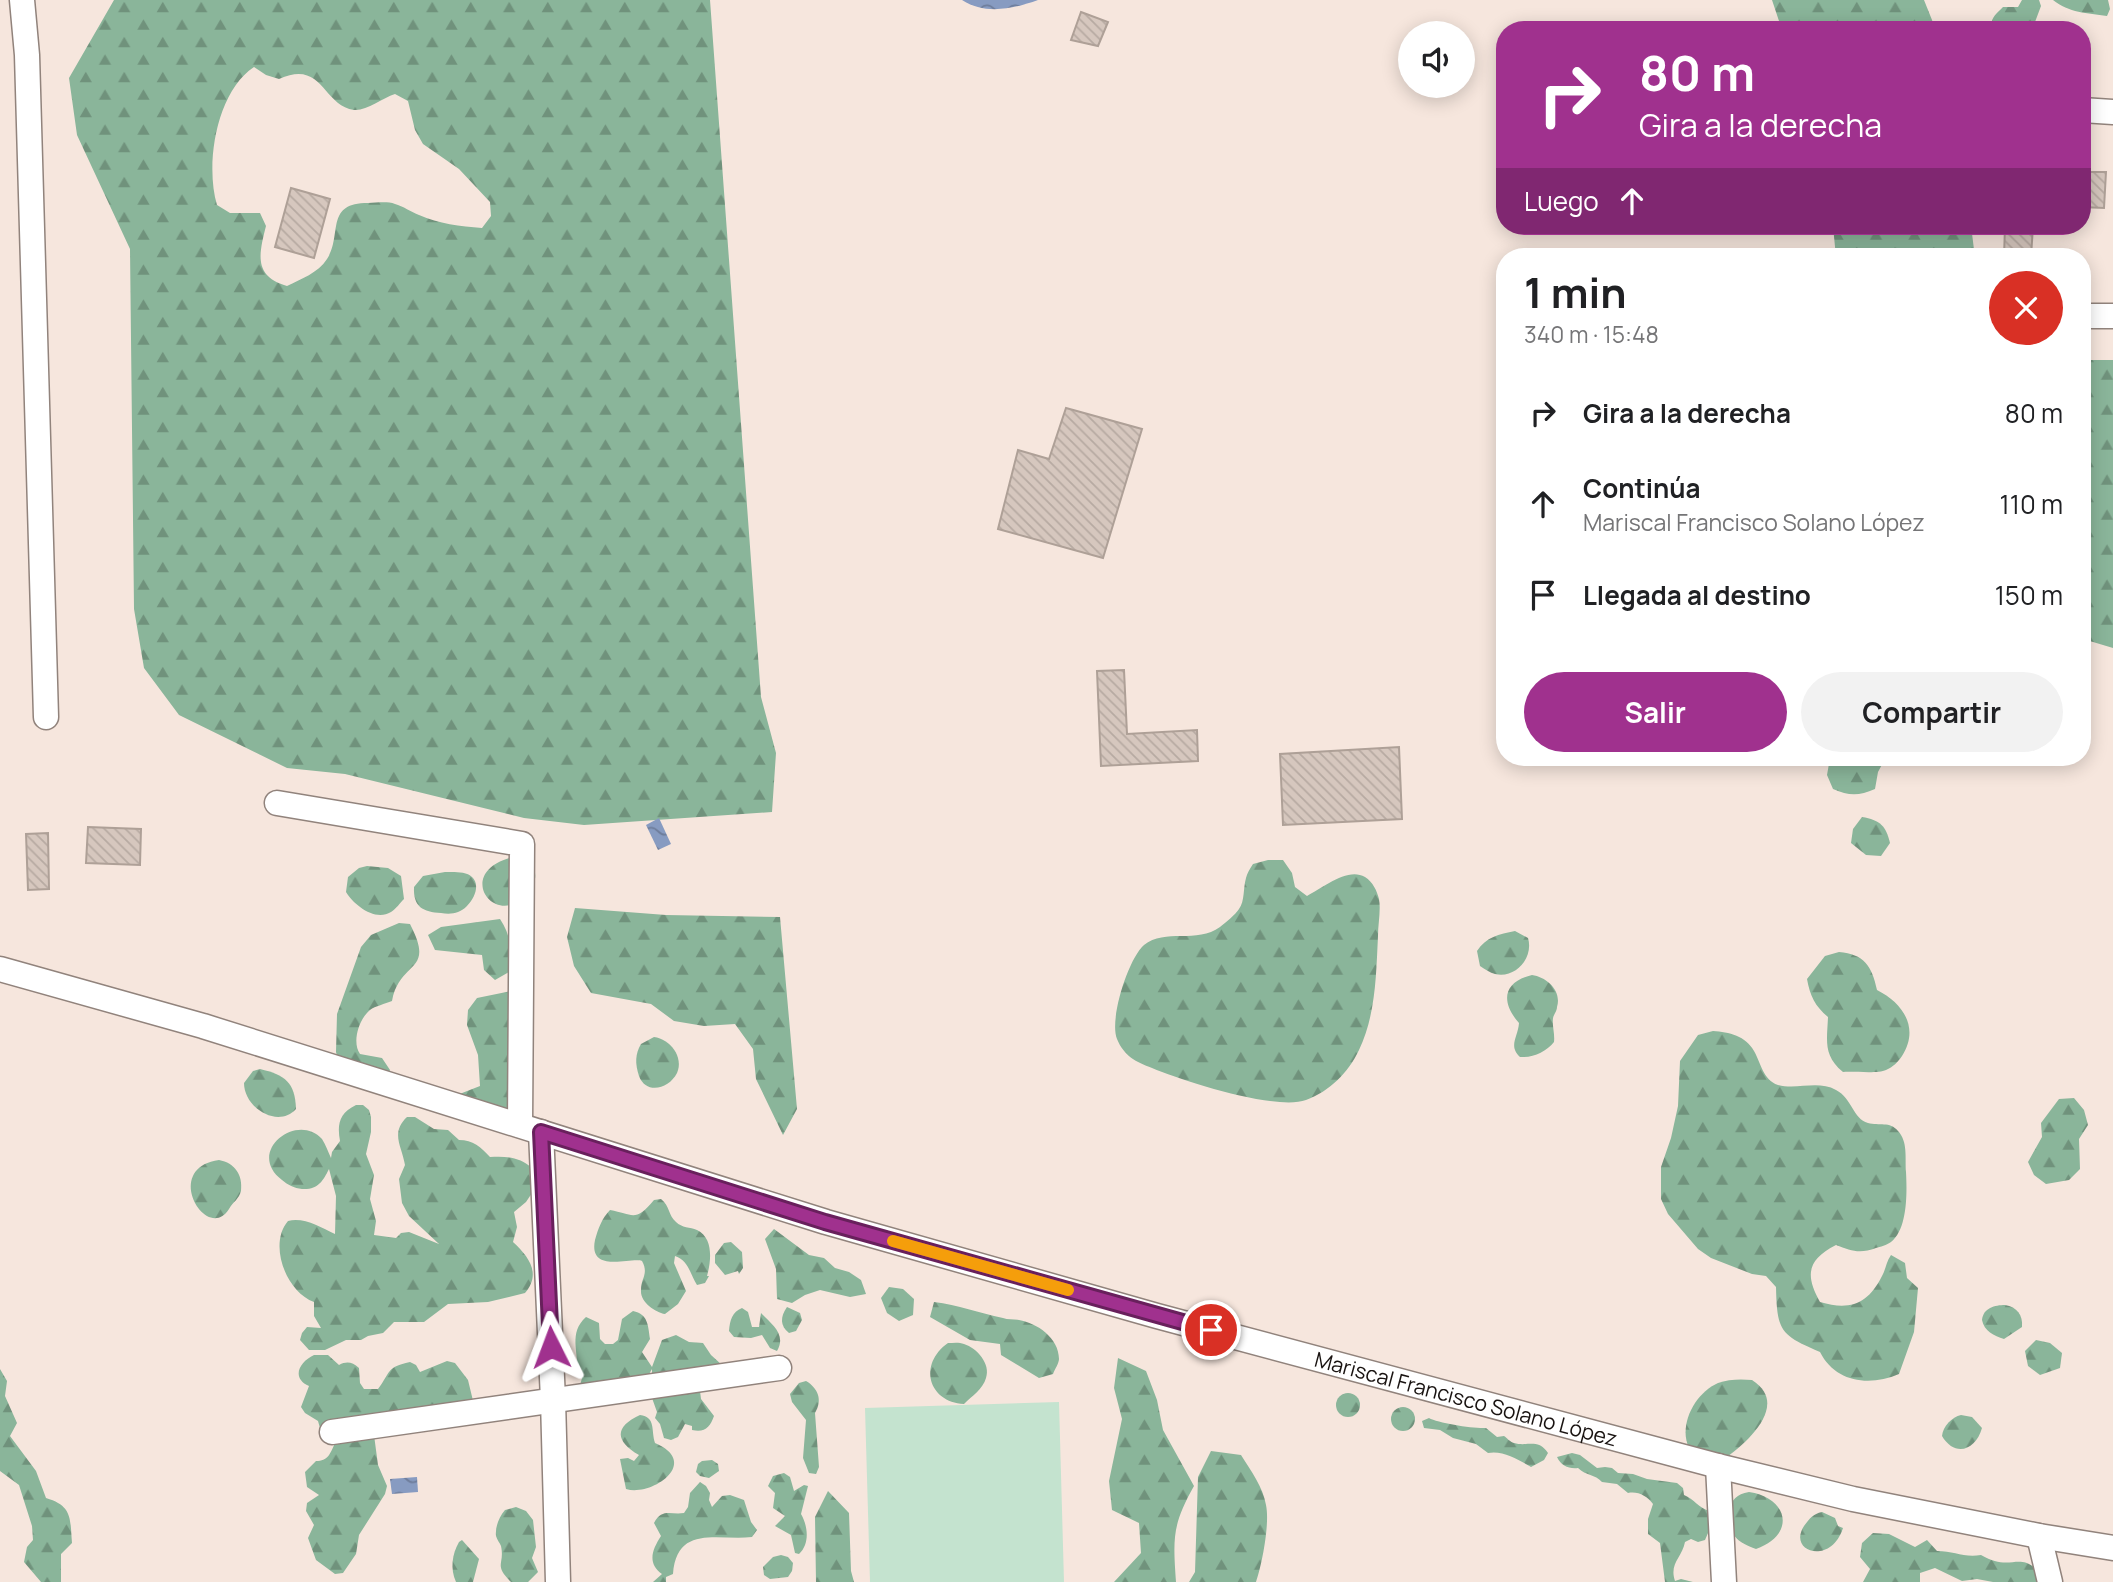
<!DOCTYPE html>
<html lang="es">
<head>
<meta charset="utf-8">
<style>
	:root { --surface:#fff; --page:#f2f2f2; --text:#202124; --muted:#757577; --accent:#a0318e }
	body { margin:0; font-family:Manrope,sans-serif; background:var(--page); color:var(--text); height:100vh; display:flex; flex-direction:column; font-size:26px; white-space:nowrap }
	* { box-sizing:border-box; margin:0 }
	p { font-size:23px; color:var(--muted) }
	.icon { flex:none; width:38px; height:38px; fill:none; stroke:currentColor; stroke-width:2; stroke-linecap:round; stroke-linejoin:round }
	.map { position:relative; flex:1; overflow:hidden }
	.panel { position:absolute; left:1496px; top:248px; width:595px; height:518px; display:flex; flex-direction:column; background:var(--surface); border-radius:28px; box-shadow:0 4px 18px #0003 }
	.panel>* { flex:none }
	.top-card { position:absolute; left:1496px; top:21px; width:595px; height:214px; border-radius:28px; box-shadow:0 4px 18px #0003; background:#a0318e; color:#fff; overflow:hidden }
	.fabs { position:absolute; left:1398px; top:21px; display:grid; gap:14px }
	.fabs a { display:grid; place-items:center; width:77px; height:77px; border-radius:50%; background:var(--surface); box-shadow:0 4px 18px #0003; font-size:35px }
	.pin { position:absolute; display:grid; place-items:center; width:60px; height:60px; color:#fff; margin:-30px; border:4px solid #fff; border-radius:50%; box-shadow:0 2px 7px #0007 }
	.me { position:absolute; width:77px; margin:-38px; rotate:357deg; stroke-linejoin:round; filter:drop-shadow(0 0 5px #0008) }
	.turn { display:flex; align-items:center; gap:24px; height:147px; padding:0 28px; font-size:32px }
	.turn .icon { width:91px; height:91px; stroke-width:2.5 }
	.turn b { display:block; font-size:49px; line-height:60px }
	.then { display:flex; align-items:center; height:66px; padding:0 28px; background:#0003; gap:14px; font-size:26px }
	.round { display:grid; place-items:center; flex:none; width:74px; height:74px; border-radius:37px; background:var(--page) }
	.head { display:flex; align-items:center; justify-content:space-between; height:119px; padding:0 28px }
	h1 { font-size:42px; font-weight:700; line-height:52px }
	.button { display:flex; gap:14px; margin-top:auto; padding:14px 28px }
	.button a { flex:1; height:80px; border-radius:42px; background:var(--accent); color:#fff; font-size:28px; font-weight:700; line-height:80px; text-align:center }
	.button a+a { background:var(--page); color:var(--text) }
	ul { padding:0; list-style:none }
	li { display:flex; align-items:center; gap:21px; height:91px; padding:0 28px }
	li div { flex:1 }
	li b { display:block; font-size:26px }
	li em { font-style:normal }
	.map>svg:first-child { display:block }
	.forest { fill:url(#forest-firs); fill-rule:evenodd }
	.park { fill:#c4e3cf }
	.water { fill:url(#water-waves) }
	.building { fill:url(#building-back-hatch); stroke:#aea097; stroke-width:2 }
	.lines { fill:none; stroke-linecap:round; stroke-linejoin:round }
	.minor-casing { stroke:#91837c; stroke-width:27 }
	.minor { stroke:#fff; stroke-width:24 }
	.route-casing { stroke:#68205c; stroke-width:18 }
	.route { stroke:#a0318e; stroke-width:12 }
	.slow { stroke:#f59e0b; stroke-width:12 }
	.labels { text-anchor:middle; dominant-baseline:central; stroke-width:7; stroke-linejoin:round; paint-order:stroke }
	.street-label { font-size:21px; fill:#191311; stroke:#f6e6dd }
</style>
</head>
<body>
<div class="map">
<svg width="2113" height="1582" viewBox="0 0 2113 1582">
	<defs>
		<pattern id="forest-firs" width="22" height="20" patternUnits="userSpaceOnUse" patternTransform="scale(1.75)"><rect width="22" height="20" fill="#8ab59a"/><path d="M5 1l3.5 6h-7zM16 11l3.5 6h-7z" fill="#70927c"/></pattern>
		<pattern id="water-waves" width="16" height="10" patternUnits="userSpaceOnUse" patternTransform="scale(1.75)"><rect width="16" height="10" fill="#879bc1"/><path d="M0 5q4-4 8 0t8 0" fill="none" stroke="#6e7d9b"/></pattern>
		<pattern id="building-back-hatch" width="6" height="6" patternUnits="userSpaceOnUse" patternTransform="scale(1.75)"><rect width="6" height="6" fill="#d6c7be"/><path d="M-1 5l2 2M0 0l6 6M5-1l2 2" fill="none" stroke="#b7aaa2"/></pattern>
	</defs>
	<rect width="100%" height="100%" fill="#f6e6dd"/>
	<g class="forest">
		<path d="M114 0H710L761 697 776 753 772 812 584 825 524 818 345 774 287 768 179 715 144 668 134 609 130 249 77 135 69 78ZM254 67 266 75 279 79C323 59 322 105 354 110 367 111 382 98 395 94L408 101 415 130 423 144 459 169 490 202 491 216 482 228C460 226 439 224 419 215 411 212 403 206 395 204 387 201 376 203 368 203 324 203 343 235 327 259 318 273 301 279 287 286 253 276 259 254 266 226L260 213H230L217 205C205 165 216 92 254 67Z"/>
		<path d="M1772 0H1924L1936 30H1782Z"/>
		<path d="M2022 0H2039L2041 6 2032 30H1992C1989 19 1996 14 2003 7H2018Z"/>
		<path d="M2053 0H2108L2110 9 2107 16C2087 13 2069 13 2053 0Z"/>
		<path d="M1833 226H1971L1975 257H1836Z"/>
		<path d="M2082 360H2113V648L2083 639Z"/>
		<path d="M1830 758H1884L1885 759 1878 772 1875 789C1859 796 1849 796 1833 789L1827 775Z"/>
		<path d="M1862 817C1880 820 1886 826 1890 843L1881 856 1866 855 1851 843 1853 829Z"/>
		<path d="M517 856 531 862C538 875 536 882 528 892 497 933 449 870 517 856Z"/>
		<path d="M1268 860H1283L1292 873 1295 887 1307 896C1323 888 1347 867 1365 877 1373 882 1377 891 1379 899 1381 910 1378 924 1378 936 1376 975 1376 1014 1359 1050 1348 1073 1330 1091 1306 1100 1276 1111 1183 1081 1152 1068 1136 1062 1124 1056 1117 1039 1109 1020 1128 959 1144 945 1165 928 1197 944 1220 927 1226 922 1235 915 1239 909 1245 901 1243 888 1246 878 1247 873 1250 869 1253 864Z"/>
		<path d="M367 866 388 868 401 876 404 899C400 903 396 909 391 912 375 922 354 905 346 892L348 877 359 868Z"/>
		<path d="M445 872C453 872 466 871 472 877 483 887 470 908 458 912 453 914 447 914 441 913 423 912 413 907 414 887L423 876Z"/>
		<path d="M575 908 666 915 780 917 797 1109 783 1135 756 1079 753 1049 735 1024 704 1026 674 1021 651 1004 591 993 574 966 567 937Z"/>
		<path d="M500 919C511 935 513 954 509 972L495 980 484 970 482 955 435 950 428 935 441 927Z"/>
		<path d="M399 923 410 924C436 974 400 959 392 1001 385 1004 375 1006 370 1010 358 1020 352 1043 360 1054L382 1058 390 1070 387 1076 338 1060 336 1052 337 1014 361 947 371 935Z"/>
		<path d="M1515 931 1528 938C1534 958 1515 979 1495 974 1490 973 1485 969 1480 966L1477 951C1486 937 1499 934 1515 931Z"/>
		<path d="M1839 952C1864 954 1872 966 1877 990 1903 1003 1920 1028 1902 1056 1898 1062 1893 1067 1886 1070 1878 1074 1853 1071 1843 1072 1823 1055 1827 1041 1828 1017 1815 1006 1810 996 1807 979L1825 956Z"/>
		<path d="M1532 975C1547 977 1562 991 1557 1007 1557 1011 1554 1014 1553 1018 1552 1026 1555 1034 1554 1042 1546 1052 1533 1058 1520 1057 1508 1046 1518 1037 1519 1023 1501 1003 1502 982 1532 975Z"/>
		<path d="M511 991 516 1118 457 1095 480 1086 478 1055 467 1025 468 1010 477 998Z"/>
		<path d="M1713 1031C1729 1032 1746 1036 1754 1051 1761 1063 1763 1080 1778 1085 1797 1090 1818 1080 1836 1090 1852 1098 1853 1119 1868 1123 1879 1126 1890 1121 1898 1131 1908 1142 1905 1157 1906 1172 1907 1191 1908 1229 1891 1242 1887 1245 1880 1247 1876 1248 1860 1254 1851 1251 1836 1245 1807 1260 1805 1275 1820 1302 1850 1311 1868 1304 1882 1276 1886 1269 1886 1262 1891 1255L1905 1263 1907 1278 1918 1288 1914 1332 1899 1374C1869 1387 1835 1382 1820 1352 1780 1335 1777 1331 1776 1287L1766 1276 1752 1274 1711 1258 1698 1249 1668 1214 1661 1199V1167L1671 1138 1678 1106 1680 1061 1698 1035Z"/>
		<path d="M654 1037C670 1039 684 1057 677 1073 669 1089 646 1095 639 1076 635 1064 635 1054 641 1044Z"/>
		<path d="M260 1069C285 1075 295 1082 296 1109 278 1129 244 1108 244 1083L253 1071Z"/>
		<path d="M2074 1098 2084 1110 2088 1125 2079 1139 2080 1169 2069 1180 2046 1184 2034 1175 2028 1162 2042 1137 2041 1123 2059 1099Z"/>
		<path d="M356 1105H363L369 1110 371 1117V1132L366 1154 374 1175 370 1199 376 1221 374 1235 396 1238 401 1233 409 1232 439 1244 409 1216 402 1203 399 1179 405 1165C402 1146 390 1133 407 1117H415L434 1129 448 1130 459 1140C473 1140 481 1147 490 1157 506 1156 520 1157 532 1168L534 1190 526 1202 514 1212 517 1227 513 1242C528 1256 542 1273 525 1293L488 1302 448 1304 424 1322H394L383 1333 368 1336 361 1340H346L325 1350H309L300 1340 302 1333 307 1327 321 1328 314 1316V1302C286 1292 268 1244 288 1221 304 1217 320 1227 335 1234L336 1196 329 1169C323 1181 318 1190 302 1189 294 1188 288 1185 282 1180 245 1152 297 1111 322 1139 326 1145 328 1152 331 1158L332 1152 340 1141C337 1125 339 1113 356 1105Z"/>
		<path d="M219 1160C235 1163 243 1175 241 1191 239 1199 233 1202 229 1209 207 1244 161 1168 219 1160Z"/>
		<path d="M661 1199C670 1206 668 1215 676 1222 682 1228 690 1227 697 1230 714 1238 711 1262 707 1276H709L705 1283 697 1285C690 1274 689 1261 675 1256L674 1263 686 1291 678 1304 665 1314C655 1312 640 1302 641 1290 641 1278 649 1274 642 1261 631 1257 588 1274 595 1240 598 1229 602 1218 610 1210 633 1214 635 1223 654 1200Z"/>
		<path d="M774 1229 809 1255 824 1258 835 1268 849 1272 861 1280 866 1294 850 1297 820 1290 805 1295 792 1303 777 1299 776 1269 765 1239Z"/>
		<path d="M731 1242 742 1252 743 1268 739 1274 738 1271 725 1275 715 1263V1255L724 1243Z"/>
		<path d="M889 1287 903 1289 914 1299 913 1315 899 1321 887 1313 881 1298Z"/>
		<path d="M934 1302C958 1305 979 1313 1003 1318 1008 1320 1014 1319 1019 1320 1037 1323 1059 1338 1059 1359 1059 1363 1055 1369 1053 1374L1039 1378 1001 1355 1000 1344 970 1340 930 1317Z"/>
		<path d="M2005 1305C2017 1307 2023 1315 2022 1327L2004 1339C1994 1336 1984 1331 1982 1320 1983 1308 1995 1305 2005 1305Z"/>
		<path d="M787 1307 800 1313 802 1320 796 1331 789 1333C780 1326 780 1317 787 1307Z"/>
		<path d="M742 1308 748 1312 752 1327H759L761 1313C771 1324 787 1334 777 1351L770 1348 762 1335 751 1338 734 1337 729 1331C730 1320 732 1312 742 1308Z"/>
		<path d="M633 1311C648 1314 648 1325 650 1339L642 1352 652 1367 662 1340 676 1335 689 1342 703 1343 711 1355 722 1365 700 1391 701 1399 714 1416C710 1427 705 1433 692 1430V1426L685 1424 678 1437 671 1440 664 1438 660 1424 655 1418 657 1412 652 1398V1369L644 1383 578 1393 582 1378 577 1372C579 1352 568 1333 586 1317L599 1323 600 1339 605 1344H613L618 1340 622 1319Z"/>
		<path d="M2036 1340 2050 1343 2062 1353 2060 1368 2040 1375 2028 1366 2025 1351Z"/>
		<path d="M948 1343C953 1343 959 1342 964 1344 977 1348 991 1364 986 1378 983 1389 972 1396 964 1404 928 1402 918 1364 948 1343Z"/>
		<path d="M314 1355H328L339 1365C347 1361 352 1362 359 1368L360 1383 364 1389H378C391 1372 386 1367 410 1362L416 1365 420 1372 447 1361 455 1363 468 1380 475 1409 374 1435 378 1465 387 1486 385 1494 359 1535 356 1554 343 1573 335 1574 316 1560 308 1538 314 1525 306 1511 307 1503 319 1495 307 1487 305 1472 316 1461C328 1461 330 1454 335 1443L322 1435 318 1421 305 1413 301 1407 309 1386C291 1378 299 1362 314 1355Z"/>
		<path d="M1118 1358 1146 1371 1157 1400 1163 1430 1194 1486C1172 1525 1173 1538 1176 1582H1114L1141 1553 1139 1523 1112 1510 1109 1481 1122 1419 1114 1388Z"/>
		<path d="M0 1369 7 1381 5 1396 17 1423 10 1436 36 1471 46 1498C73 1506 70 1519 72 1543L61 1554V1582H41L24 1562 27 1547 33 1540 32 1526 19 1485 0 1471Z"/>
		<path d="M1752 1380C1790 1404 1748 1442 1724 1459L1689 1448C1678 1425 1695 1393 1718 1383 1728 1379 1742 1379 1752 1380Z"/>
		<path d="M806 1381C818 1388 823 1400 815 1413L819 1467 816 1474 809 1473 803 1458 806 1420 792 1402 790 1394 799 1383Z"/>
		<circle cx="1348" cy="1405" r="12"/>
		<circle cx="1403" cy="1419" r="12"/>
		<path d="M640 1415C656 1417 651 1430 655 1443 702 1463 651 1497 626 1489L620 1459 628 1458 634 1461 639 1455C615 1441 614 1427 640 1415Z"/>
		<path d="M1961 1415 1972 1417 1982 1428C1976 1450 1955 1458 1942 1436 1943 1426 1952 1417 1961 1415Z"/>
		<path d="M1429 1418C1438 1423 1475 1429 1486 1428L1497 1437 1504 1436C1507 1438 1510 1442 1514 1443 1527 1447 1538 1438 1548 1453L1544 1460 1531 1467C1519 1460 1503 1450 1488 1453L1476 1444 1453 1438 1440 1430 1424 1428 1422 1421Z"/>
		<path d="M1211 1451 1241 1455C1251 1471 1263 1487 1266 1505 1270 1523 1262 1565 1256 1582H1189L1195 1572 1198 1477Z"/>
		<path d="M1572 1453 1580 1455 1597 1468 1605 1467 1612 1468 1618 1473 1633 1474 1647 1479 1677 1483 1683 1488 1684 1495C1694 1499 1699 1508 1709 1511L1711 1526 1705 1540 1698 1542 1691 1539 1685 1542C1682 1558 1669 1563 1675 1581L1681 1579 1693 1582H1665L1660 1543 1648 1534V1519L1653 1504C1647 1496 1638 1491 1628 1493L1617 1484 1602 1482C1595 1474 1586 1476 1578 1468 1569 1469 1561 1466 1557 1457Z"/>
		<path d="M712 1460 718 1464 719 1471 709 1478 700 1476 696 1472 698 1464 702 1461Z"/>
		<path d="M784 1473 790 1477 794 1491 804 1485 808 1486 801 1514C808 1526 810 1544 799 1554L795 1553 791 1535 775 1526 785 1516 773 1508 775 1493 768 1486 773 1476Z"/>
		<path d="M700 1482 706 1486 710 1493 709 1500 712 1507 722 1496 730 1495 744 1500 751 1522 757 1530 752 1537C718 1541 677 1524 673 1574L666 1577V1582H653L662 1574C647 1563 652 1550 661 1536L654 1523C662 1508 670 1515 684 1513L688 1507 690 1493Z"/>
		<path d="M828 1491 849 1513 851 1571 854 1582H816L815 1517Z"/>
		<path d="M1749 1492C1789 1498 1796 1535 1756 1549 1732 1540 1731 1534 1727 1510 1733 1500 1736 1494 1749 1492Z"/>
		<path d="M516 1507 526 1511 533 1520 536 1547 532 1558 538 1572 528 1582H511C493 1564 505 1565 501 1546 500 1543 497 1540 496 1536 495 1527 499 1517 505 1510Z"/>
		<path d="M1822 1512 1835 1518 1838 1526 1843 1528C1831 1566 1787 1552 1804 1526 1810 1518 1813 1514 1822 1512Z"/>
		<path d="M1873 1533 1889 1534 1915 1547 1927 1540 1937 1551C1954 1551 1964 1558 1981 1555 2015 1575 2020 1544 2047 1582H1993L1977 1579 1962 1581 1935 1568 1920 1573V1582H1863L1870 1569 1860 1557 1862 1543Z"/>
		<path d="M462 1540 479 1559 473 1582H456C450 1569 452 1554 459 1542Z"/>
		<path d="M781 1555 788 1557 793 1563 792 1571 788 1577 770 1579 764 1575 763 1567 773 1557Z"/>
	</g>
	<path class="park" d="M1059 1402 1064 1582H870L865 1408Z"/>
	<g class="water">
		<path d="M962 0H1038C1013 9 985 15 962 0Z"/>
		<path d="M659 818 671 844 658 850 646 825Z"/>
		<path d="M417 1477 418 1492 392 1494 390 1479Z"/>
	</g>
	<g class="building">
		<path d="M1081 12 1108 22 1098 46 1071 40Z"/>
		<path d="M2082 172H2106L2104 208 2082 207Z"/>
		<path d="M291 188 330 199 314 258 275 247Z"/>
		<path d="M2005 226H2033L2031 257H2004Z"/>
		<path d="M1066 408 1142 429 1103 558 998 529 1018 450 1049 459Z"/>
		<path d="M1124 670 1127 734 1197 730 1198 761 1101 766 1097 671Z"/>
		<path d="M1399 747 1402 819 1283 825 1280 754Z"/>
		<path d="M88 827 141 829 140 865 86 863Z"/>
		<path d="M48 833 49 889 28 890 26 834Z"/>
	</g>
	<g class="lines">
		<g class="minor-casing">
			<g id="minor">
				<path d="M22 0 27 55 46 717"/>
				<path d="M2082 110 2113 112"/>
				<path d="M2082 316H2113"/>
				<path d="M277 803 522 844 520 1125"/>
				<path id="s1" d="M0 969 203 1026 826 1222 1157 1316 1718 1466 1853 1499 2039 1536 2113 1548"/>
				<path d="M541 1132 553 1400 558 1582"/>
				<path d="M332 1432 779 1368"/>
				<path d="M1718 1466 1724 1582"/>
				<path d="M2039 1536 2050 1582"/>
			</g>
		</g>
		<use href="#minor" class="minor"/>
	</g>
	<g class="lines">
		<g class="route-casing">
			<path id="route" d="M551 1347 541 1132 825 1222 1211 1330"/>
		</g>
		<use href="#route" class="route"/>
		<path class="slow" d="M893 1241 1068 1290"/>
	</g>
	<g class="labels">
		<g class="street-label">
			<text stroke="none"><textPath href="#s1" startOffset="1528">Mariscal Francisco Solano López</textPath></text>
		</g>
	</g>
</svg>
<div class="fabs">
<a><svg class="icon" aria-label="sound" viewBox="0 0 24 24"><path d="M4 9h4l5-4v14l-5-4H4zM17 9q2 3 0 6"/></svg></a>
</div>
<div class="pin" style="left:1211px;top:1330px;background:#d93025"><svg class="icon" aria-label="arrive" viewBox="0 0 24 24"><path d="M6 21V4h12l-3 4 3 4H6"/></svg></div>
<svg class="me" style="left:551px;top:1347px" viewBox="-20 -20 40 40"><path d="M0-17L14 15 0 8-14 15z" fill="#a0318e" stroke="#fff" stroke-width="4"/></svg>
<div class="top-card">
<div class="turn"><svg class="icon" aria-label="right" viewBox="0 0 24 24"><path d="M7 20v-9h11M14 6l5 5-5 5"/></svg><div><b>80 m</b>Gira a la derecha</div></div>
<div class="then">Luego<svg class="icon" aria-label="ahead" viewBox="0 0 24 24"><path d="M12 20V5M6 11l6-6 6 6"/></svg></div>
</div>
<section class="panel">
<div class="head"><div><h1>1 min</h1><p>340 m · 15:48</p></div><a class="round" style="background:#d93025;color:#fff"><svg class="icon" aria-label="close" viewBox="0 0 24 24"><path d="M6 6l12 12M18 6L6 18"/></svg></a></div>
<ul>
<li><svg class="icon" aria-label="right" viewBox="0 0 24 24"><path d="M7 20v-9h11M14 6l5 5-5 5"/></svg><div><b>Gira a la derecha</b></div><em>80 m</em></li>
<li><svg class="icon" aria-label="ahead" viewBox="0 0 24 24"><path d="M12 20V5M6 11l6-6 6 6"/></svg><div><b>Continúa</b><p>Mariscal Francisco Solano López</p></div><em>110 m</em></li>
<li><svg class="icon" aria-label="arrive" viewBox="0 0 24 24"><path d="M6 21V4h12l-3 4 3 4H6"/></svg><div><b>Llegada al destino</b></div><em>150 m</em></li>
</ul>
<div class="button"><a>Salir</a><a>Compartir</a></div>
</section>
</div>
</body>
</html>
